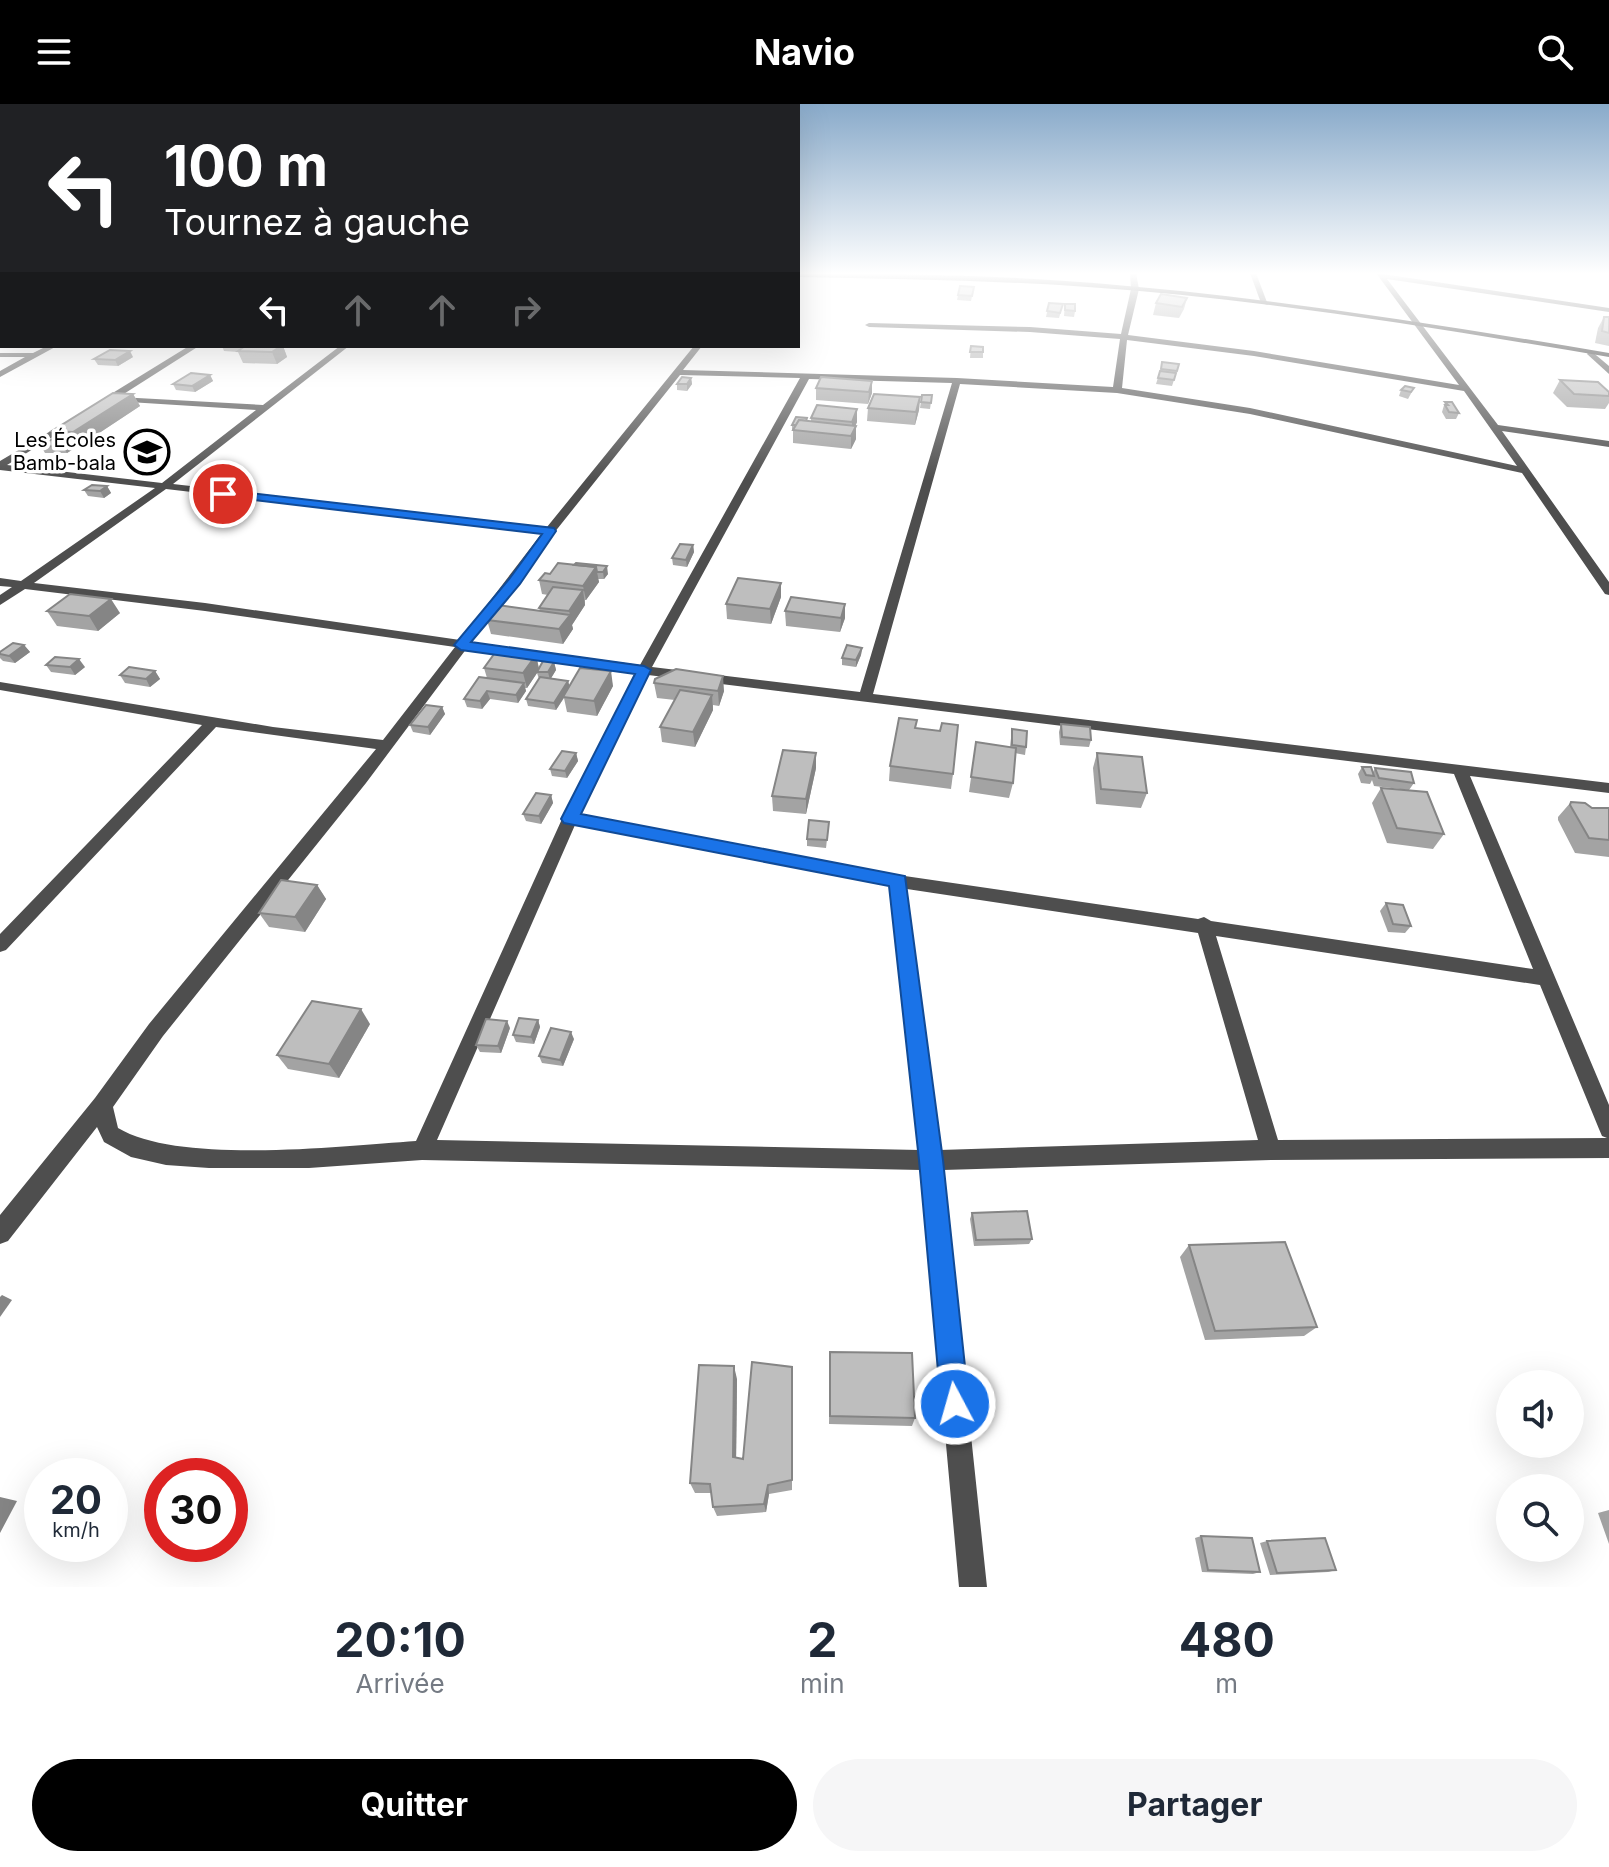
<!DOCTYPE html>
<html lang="fr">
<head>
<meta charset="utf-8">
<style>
	:root { --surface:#fff; --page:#f6f6f7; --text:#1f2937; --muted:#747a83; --accent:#000 }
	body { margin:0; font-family:Inter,sans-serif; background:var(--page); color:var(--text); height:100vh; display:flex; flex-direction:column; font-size:30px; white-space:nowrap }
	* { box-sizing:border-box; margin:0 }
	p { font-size:26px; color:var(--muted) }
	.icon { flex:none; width:44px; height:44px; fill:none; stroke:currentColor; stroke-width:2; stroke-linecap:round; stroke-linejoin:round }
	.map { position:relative; height:1483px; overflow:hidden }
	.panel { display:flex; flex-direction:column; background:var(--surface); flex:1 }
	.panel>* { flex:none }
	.banner { position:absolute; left:0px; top:0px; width:800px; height:244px; box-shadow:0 8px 32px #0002; background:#202124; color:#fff; overflow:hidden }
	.tools { position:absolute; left:1496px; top:1266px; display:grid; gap:16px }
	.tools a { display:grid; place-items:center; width:88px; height:88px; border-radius:50%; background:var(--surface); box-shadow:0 8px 32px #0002; font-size:40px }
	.speed { position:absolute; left:24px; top:1354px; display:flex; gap:16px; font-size:40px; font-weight:700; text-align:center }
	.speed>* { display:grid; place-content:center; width:104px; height:104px; border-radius:50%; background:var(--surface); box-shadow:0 8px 32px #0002; line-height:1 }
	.speed small { font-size:20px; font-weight:400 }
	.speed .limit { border:12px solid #d22; background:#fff; color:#111 }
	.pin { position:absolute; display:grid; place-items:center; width:68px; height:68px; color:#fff; margin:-34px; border:4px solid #fff; border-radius:50%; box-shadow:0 2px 8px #0007 }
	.me { position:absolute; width:88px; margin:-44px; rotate:354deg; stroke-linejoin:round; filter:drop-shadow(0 0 6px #0008) }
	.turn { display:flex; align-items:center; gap:28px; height:168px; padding:0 32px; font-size:36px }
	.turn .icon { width:104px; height:104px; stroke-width:2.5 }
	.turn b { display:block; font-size:56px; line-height:68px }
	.lanes { display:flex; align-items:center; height:76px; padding:0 32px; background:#0003; justify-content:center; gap:40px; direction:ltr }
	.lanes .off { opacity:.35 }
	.eta { display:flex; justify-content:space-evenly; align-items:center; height:136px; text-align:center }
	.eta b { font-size:48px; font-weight:700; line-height:56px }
	.cta { display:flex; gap:16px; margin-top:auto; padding:16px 32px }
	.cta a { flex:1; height:92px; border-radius:48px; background:var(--accent); color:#fff; font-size:32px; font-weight:700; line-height:92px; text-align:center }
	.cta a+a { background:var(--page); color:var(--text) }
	header { display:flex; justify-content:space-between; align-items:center; height:104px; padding:0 32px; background:var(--accent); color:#fff; font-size:36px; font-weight:700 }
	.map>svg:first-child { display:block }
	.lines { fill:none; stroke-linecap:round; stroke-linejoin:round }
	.street { fill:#4e4e4e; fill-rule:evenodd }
	.secondary { fill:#1b1b1b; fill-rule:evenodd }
	.wall { fill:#a3a3a3 }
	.shaded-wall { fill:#858585 }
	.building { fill:#bebebe; stroke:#858585; stroke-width:2 }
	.route { fill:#1a73e8; stroke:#114b97; stroke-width:2 }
	.labels { text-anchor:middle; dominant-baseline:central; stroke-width:7; stroke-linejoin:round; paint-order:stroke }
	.far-poi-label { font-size:20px; fill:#000; stroke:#fff; text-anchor:end }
</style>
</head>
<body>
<header><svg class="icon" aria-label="menu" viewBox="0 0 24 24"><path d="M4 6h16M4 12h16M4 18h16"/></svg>Navio<svg class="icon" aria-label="search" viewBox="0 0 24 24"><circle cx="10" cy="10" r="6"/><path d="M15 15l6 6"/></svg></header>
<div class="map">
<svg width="1609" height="1483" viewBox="0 0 1609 1483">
	<rect width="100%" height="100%" fill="#fff"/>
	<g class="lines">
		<g class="street">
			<path d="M1130 169H1136L1139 185 1128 231 1254 247 1459 281 1376 169 1609 204V208L1387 175 1498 321 1609 337V343L1502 327 1609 478V491L1605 490 1522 369 1250 310 1117 289 960 280 873 590 1609 679V689L1470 672 1609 1001V1054L1271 1056 943 1066 987 1483H959L921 1066 422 1056 309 1064H209L166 1061 131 1053 104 1038 97 1023 8 1137 0 1140V1111L95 994 149 920 376 645 216 623 6 846 0 848V830L202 621 0 586V578L273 623 383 636 455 543 205 507 25 485 0 501V491L12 483 0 482V474L21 477 155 384 0 366V357L71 315 76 318 74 320 7 361 162 379 256 306 113 297 101 303 97 300 98 298 189 242H199L119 293 263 301 340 242H349L173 380 547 423 694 242H702L683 266 957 274 1113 283 1120 235 1030 228 869 223 865 221 869 219 1030 223 1121 230 1131 185ZM1127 236 1254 252 1464 287 1517 362 1250 304 1122 284ZM680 271 800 274 640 561 472 538 554 429ZM809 275 952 279 860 588 652 563ZM166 385 542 429 460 536 205 499 34 479ZM467 544 636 569 562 715 416 1037C342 1042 180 1061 118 1024L113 1003 163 932 366 679ZM648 571 1454 670 1533 865 1211 817 1204 813 1198 815 898 771 580 711ZM575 721 890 782 919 1046 437 1036ZM907 785 1198 829 1258 1036 940 1046ZM1216 832 1540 881 1599 1025 1602 1032 1607 1034 1278 1036Z"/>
			<path d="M1250 169H1256L1268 201 1261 199Z"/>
			<path d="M0 191H2L0 196Z"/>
			<path d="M47 242H57L0 273V267L25 253H0V249H33Z"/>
			<path d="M1590 246 1609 262V270L1587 250Z"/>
		</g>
		<path class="secondary" d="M798 169C897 170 996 171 1094 179 1267 193 1438 220 1609 249V253C1436 224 1263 195 1088 183 991 176 895 175 798 173Z"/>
	</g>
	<g class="wall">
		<path d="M974 183 971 197 957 196 958 191Z"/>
		<path d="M1187 194 1184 205 1179 214 1153 211 1156 199Z"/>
		<path d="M1049 199 1063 200 1059 214 1046 213Z"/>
		<path d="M1065 200 1075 207 1074 213 1064 212Z"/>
		<path d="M1604 213H1609V242L1595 239 1598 224Z"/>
		<path d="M222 242H283L287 253 277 260 243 259 238 248 224 247Z"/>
		<path d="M971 242 983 243V254H970Z"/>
		<path d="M133 253 118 262 98 261 94 255Z"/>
		<path d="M1161 264 1177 267 1172 282 1156 280Z"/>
		<path d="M210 271 213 277 195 288 176 286 173 280Z"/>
		<path d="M691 274 692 280 687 287 677 286V280Z"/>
		<path d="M1560 276 1609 288V299L1605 305 1567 303 1553 289Z"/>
		<path d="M872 277V289L868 300 816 296V284Z"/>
		<path d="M1414 284 1408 295 1399 292 1401 286Z"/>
		<path d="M133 290 140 302 81 341H77L78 342 67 349H45L41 342 57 334 52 327Z"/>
		<path d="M922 291H932L930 305 920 304Z"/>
		<path d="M920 293 919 306 915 321 867 317 868 304Z"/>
		<path d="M1445 298 1459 309 1456 315H1446L1442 308Z"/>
		<path d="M857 305V318L855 322H856V335L851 345 793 339V327H792V321L807 314V317L811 318V314Z"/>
		<path d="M107 382 111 389 104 394 88 392 84 386Z"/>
		<path d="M693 441 694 448 687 463 673 461 672 454Z"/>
		<path d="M558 459 608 470 604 475H598L599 478 586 496H585V501L572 521 573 525 563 540 491 530 487 516 540 507 539 504 548 491 542 490 539 476 550 470Z"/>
		<path d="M781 493 771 520 727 515 726 500Z"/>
		<path d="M845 500V514L840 528 786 522 785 507Z"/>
		<path d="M47 507 120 509 98 527 57 522Z"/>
		<path d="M24 541 30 548 15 559 3 557 0 554V548Z"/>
		<path d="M862 544 861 551 856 563 842 561V554Z"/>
		<path d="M536 551 539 564 554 558 556 566 551 574 568 577 569 582H613L597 612 567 608 564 594 556 606 528 602 526 595 539 575 537 569 527 584H525L526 587 518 599 490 595 482 605 467 603 464 595 487 574 484 564Z"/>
		<path d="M46 561 85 563 75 571 51 568Z"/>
		<path d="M155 567 160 575 150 583 125 579 120 571Z"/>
		<path d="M654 579 724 587 719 602 713 601V606L695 643 662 638 660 623 675 596 657 594Z"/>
		<path d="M442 603 445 610 430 631 413 628 410 621Z"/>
		<path d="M1061 620 1091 636 1089 643 1060 641 1059 628Z"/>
		<path d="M916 624 953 670 951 685 889 677 890 662Z"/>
		<path d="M1012 625 1026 643 1025 651 1015 649 1013 679 1009 694 969 688 976 638 1010 643Z"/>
		<path d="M576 649 578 657 567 674 552 672 550 665Z"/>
		<path d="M1097 649 1147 689 1141 704 1096 700 1093 664Z"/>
		<path d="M1362 663 1373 668 1375 664 1414 679 1409 686 1374 682 1372 676 1370 680 1361 679 1358 670Z"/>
		<path d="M816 664 806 710 773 707 772 692Z"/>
		<path d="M1381 684 1444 730 1433 745 1387 739 1372 699Z"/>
		<path d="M551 691 553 699 541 720 526 717 523 710Z"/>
		<path d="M1571 698 1592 704H1609V753L1575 749 1558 716V713Z"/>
		<path d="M829 718 826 744 807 742V735Z"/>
		<path d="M317 781 326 795 305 828 269 823 259 809Z"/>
		<path d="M1386 799 1411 822 1405 829 1388 828 1380 807Z"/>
		<path d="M538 916 540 923 534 940 516 938 513 931Z"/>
		<path d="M370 920 339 974 288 965 277 951Z"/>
		<path d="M510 924 501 949 480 948 476 941Z"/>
		<path d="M574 935 563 962 542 959 539 952Z"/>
		<path d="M972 1109 1032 1135 1029 1140 974 1142 970 1115Z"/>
		<path d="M1189 1141 1317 1223 1304 1232 1205 1236 1180 1153Z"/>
		<path d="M830 1248 915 1314 912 1322 829 1320Z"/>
		<path d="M737 1275 736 1354 743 1355 792 1276V1386L769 1390 766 1408 717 1412 713 1403 711 1389H695L690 1379Z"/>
		<path d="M1609 1406V1440L1598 1409Z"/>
		<path d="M1201 1432 1260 1468 1253 1470 1202 1468 1195 1434Z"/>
		<path d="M1267 1437 1336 1466 1328 1468 1270 1471 1260 1439Z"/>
	</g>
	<g class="shaded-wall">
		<path d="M281 242H283L287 253 277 260 272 248Z"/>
		<path d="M130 247 133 253 118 262 115 256Z"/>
		<path d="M210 271 213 277 195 288 192 282Z"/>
		<path d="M691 274 692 280 687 287V280Z"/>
		<path d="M872 277V289L868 300 869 288Z"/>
		<path d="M133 290 140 302 81 341 73 328Z"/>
		<path d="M920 293 919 306 915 321 916 308Z"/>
		<path d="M857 305V318L852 330V318Z"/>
		<path d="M856 322V335L851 345V332Z"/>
		<path d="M74 335 78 342 67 349 63 343Z"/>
		<path d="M107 382 111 389 104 394 100 387Z"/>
		<path d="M693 441 694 448 687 463 686 456Z"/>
		<path d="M607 462 608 470 604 475 603 468Z"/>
		<path d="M596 463 599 478 586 496 583 482Z"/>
		<path d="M781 479V493L771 520 770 505Z"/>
		<path d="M583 486 585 501 572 521 573 525 563 540 559 525 570 511 569 507Z"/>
		<path d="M111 495 120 509 98 527 89 512Z"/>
		<path d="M845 500V514L840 528 841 514Z"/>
		<path d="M24 541 30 548 15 559 9 552Z"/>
		<path d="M862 544 861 551 856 563V556Z"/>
		<path d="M536 551 539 566 537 568V569L527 584 523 569Z"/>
		<path d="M79 555 85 563 75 571 70 563Z"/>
		<path d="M554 558 556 566 550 576 548 568Z"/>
		<path d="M155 567 160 575 150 583 146 575Z"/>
		<path d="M611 567 613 582 597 612 594 597Z"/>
		<path d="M723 572 724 587 719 602 718 587Z"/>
		<path d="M568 577 570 584 556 606 554 599Z"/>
		<path d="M524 579 526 587 518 599 516 591Z"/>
		<path d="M487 587 490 595 482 605 480 597Z"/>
		<path d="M712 591 713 606 695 643 693 628Z"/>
		<path d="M442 603 445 610 430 631 428 623Z"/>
		<path d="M576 649 578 657 567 674 565 667Z"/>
		<path d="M816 649V664L806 710V695Z"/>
		<path d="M551 691 553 699 541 720 539 712Z"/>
		<path d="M317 781 326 795 305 828 295 813Z"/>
		<path d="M361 905 370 920 339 974 329 960Z"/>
		<path d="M538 916 540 923 534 940 531 933Z"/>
		<path d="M507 917 510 924 501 949 498 942Z"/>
		<path d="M571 928 574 935 563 962 560 956Z"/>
		<path d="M2 1191 12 1196 0 1213V1193Z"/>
		<path d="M734 1262 737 1275 736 1364 733 1353Z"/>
		<path d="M768 1381 769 1390 766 1408 764 1400Z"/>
		<path d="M0 1393 17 1397 0 1429Z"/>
	</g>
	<g class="building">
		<path d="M960 182 974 183 972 192 958 191Z"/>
		<path d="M1161 190 1187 194 1182 203 1156 199Z"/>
		<path d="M1049 199 1063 200 1060 209 1047 207Z"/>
		<path d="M1065 200H1075V207L1065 206Z"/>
		<path d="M1604 213H1609V229L1602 227Z"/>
		<path d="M245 242H281L272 248 238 247Z"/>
		<path d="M971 242 983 243V248H970Z"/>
		<path d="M110 246 130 247 115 256 94 255Z"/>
		<path d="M1162 258 1179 260 1177 267 1161 265Z"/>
		<path d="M1160 267 1176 269 1174 276 1158 274Z"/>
		<path d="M191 269 210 271 192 282 173 280Z"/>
		<path d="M682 273 691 274 687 280H677Z"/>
		<path d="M821 273 872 277 869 288 816 284Z"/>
		<path d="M1560 276 1598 278 1609 288V292L1574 290Z"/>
		<path d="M1405 282 1414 284 1411 288 1401 286Z"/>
		<path d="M113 289 133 290 73 328 52 327Z"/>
		<path d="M874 290 920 293 916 308 868 304Z"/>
		<path d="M922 291H932L931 299 921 298Z"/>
		<path d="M1445 298H1452L1459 309 1449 308 1445 301H1448Z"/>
		<path d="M817 301 857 305 852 318 811 314Z"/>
		<path d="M796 313 807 314 806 317 799 316 796 321H792Z"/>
		<path d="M799 316 856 322 851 332 793 326Z"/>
		<path d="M54 334 74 335 63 343 41 342Z"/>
		<path d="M92 381 107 382 100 387 84 386Z"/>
		<path d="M680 440 693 441 686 456 672 454Z"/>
		<path d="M558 459 596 463 583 482 539 476 545 469 550 470Z"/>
		<path d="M576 459 607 462 603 468H597L596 463 574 461Z"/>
		<path d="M738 474 781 479 770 505 726 500Z"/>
		<path d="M553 483 583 486 569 507 539 504Z"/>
		<path d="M70 490 111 495 89 512 47 507Z"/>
		<path d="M791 493 845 500 841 514 785 507Z"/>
		<path d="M498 501 570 511 559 525 487 516Z"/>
		<path d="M13 539 24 541 9 552 0 550V548Z"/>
		<path d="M847 541 862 544 856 556 842 554Z"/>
		<path d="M497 546 536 551 523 569 484 564Z"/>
		<path d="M55 553 79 555 70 563 46 561Z"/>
		<path d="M543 557 554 558 548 568H537Z"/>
		<path d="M129 563 155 567 146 575 120 571Z"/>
		<path d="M580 564 611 567 594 597 563 593Z"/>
		<path d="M676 565 723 572 718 587 654 579 655 575Z"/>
		<path d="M479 573 524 579 516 591 487 587 480 597 464 595Z"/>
		<path d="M540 573 568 577 554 599 526 595Z"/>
		<path d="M680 586 712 591 693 628 660 623Z"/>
		<path d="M426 601 442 603 428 623 410 621Z"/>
		<path d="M899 614 917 616 915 624 940 627 942 619 958 621 953 670 890 662Z"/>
		<path d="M1061 620 1090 623 1091 636 1062 633Z"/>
		<path d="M1012 625 1027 627 1026 643 1012 641Z"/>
		<path d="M976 638 1016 644 1013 679 971 673Z"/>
		<path d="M783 646 816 649 806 695 772 692Z"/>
		<path d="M562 647 576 649 565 667 550 665Z"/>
		<path d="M1097 649 1142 653 1147 689 1101 685Z"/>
		<path d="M1362 663H1371L1374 672 1366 671Z"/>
		<path d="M1375 664 1411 668 1414 679 1379 674Z"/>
		<path d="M1381 684 1427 688 1444 730 1397 724Z"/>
		<path d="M536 689 551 691 539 712 523 710Z"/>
		<path d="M1571 698 1585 699 1592 704H1609V736L1589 734 1570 701Z"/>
		<path d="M809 716 829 718 827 736 807 735Z"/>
		<path d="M281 776 317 781 295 813 259 809Z"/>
		<path d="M1386 799 1403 801 1411 822 1393 820Z"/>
		<path d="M312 897 361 905 329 960 277 951Z"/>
		<path d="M519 914 538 916 531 933 513 931Z"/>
		<path d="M486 915 507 917 498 942 476 941Z"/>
		<path d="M551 924 571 928 560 956 539 952Z"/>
		<path d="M1027 1107 1032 1135 976 1136 972 1109Z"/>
		<path d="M1285 1138 1317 1223 1215 1227 1189 1141Z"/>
		<path d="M830 1248 912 1249 915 1314 830 1312Z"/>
		<path d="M752 1258 792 1263V1376L768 1381 764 1400 713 1403 710 1380 690 1379 699 1261 734 1262 733 1353 743 1355Z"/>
		<path d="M1201 1432 1252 1434 1260 1468 1208 1466Z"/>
		<path d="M1325 1434 1336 1466 1277 1469 1267 1437Z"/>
	</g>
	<linearGradient id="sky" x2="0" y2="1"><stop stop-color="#89aaca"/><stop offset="0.45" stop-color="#fff"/><stop offset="1" stop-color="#fff" stop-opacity="0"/></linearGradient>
	<rect width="1609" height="377" fill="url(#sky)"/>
	<path class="route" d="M223 386 554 424 556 427 520 480 471 538 644 562 651 566 581 710 905 772 943 1056 969 1300 965 1310 955 1314 945 1310 941 1300 919 1056 889 782 564 719 561 715 635 570 461 546 454 541 510 474 542 430 219 392V387Z"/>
	<defs>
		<g id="school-ring" transform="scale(2.3)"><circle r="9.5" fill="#fff" stroke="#000" stroke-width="1.5"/><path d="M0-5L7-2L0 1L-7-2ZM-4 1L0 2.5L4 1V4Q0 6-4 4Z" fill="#000"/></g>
	</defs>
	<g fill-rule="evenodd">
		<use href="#school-ring" x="147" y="348"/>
	</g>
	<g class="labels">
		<g class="far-poi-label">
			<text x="116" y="336">Les Écoles<tspan x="116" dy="23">Bamb-bala</tspan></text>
		</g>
	</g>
</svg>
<div class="tools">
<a><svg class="icon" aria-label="sound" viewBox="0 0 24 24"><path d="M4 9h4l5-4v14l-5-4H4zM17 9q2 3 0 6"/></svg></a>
<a><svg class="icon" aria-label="search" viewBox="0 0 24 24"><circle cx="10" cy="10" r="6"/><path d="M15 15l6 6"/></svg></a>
</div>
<div class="speed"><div>20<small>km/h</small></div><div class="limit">30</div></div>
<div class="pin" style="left:223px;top:390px;background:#d93025"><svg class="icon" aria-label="arrive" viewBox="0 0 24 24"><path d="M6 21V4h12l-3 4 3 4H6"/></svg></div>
<svg class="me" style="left:955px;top:1300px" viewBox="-20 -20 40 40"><circle r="17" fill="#1a73e8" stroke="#fff" stroke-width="3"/><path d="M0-11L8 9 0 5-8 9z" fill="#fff"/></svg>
<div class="banner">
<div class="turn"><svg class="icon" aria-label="left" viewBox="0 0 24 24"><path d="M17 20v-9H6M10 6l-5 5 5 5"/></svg><div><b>100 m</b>Tournez à gauche</div></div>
<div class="lanes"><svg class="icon" aria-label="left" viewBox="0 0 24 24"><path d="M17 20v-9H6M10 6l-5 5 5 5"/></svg><svg class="icon off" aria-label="ahead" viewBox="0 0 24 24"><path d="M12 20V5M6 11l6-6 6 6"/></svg><svg class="icon off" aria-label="ahead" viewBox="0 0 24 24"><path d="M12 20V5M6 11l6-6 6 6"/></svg><svg class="icon off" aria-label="right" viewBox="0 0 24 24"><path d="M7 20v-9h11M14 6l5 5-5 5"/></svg></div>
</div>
</div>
<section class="panel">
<div class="eta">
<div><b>20:10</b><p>Arrivée</p></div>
<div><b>2</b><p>min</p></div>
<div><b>480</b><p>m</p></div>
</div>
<div class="cta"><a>Quitter</a><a>Partager</a></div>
</section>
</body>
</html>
